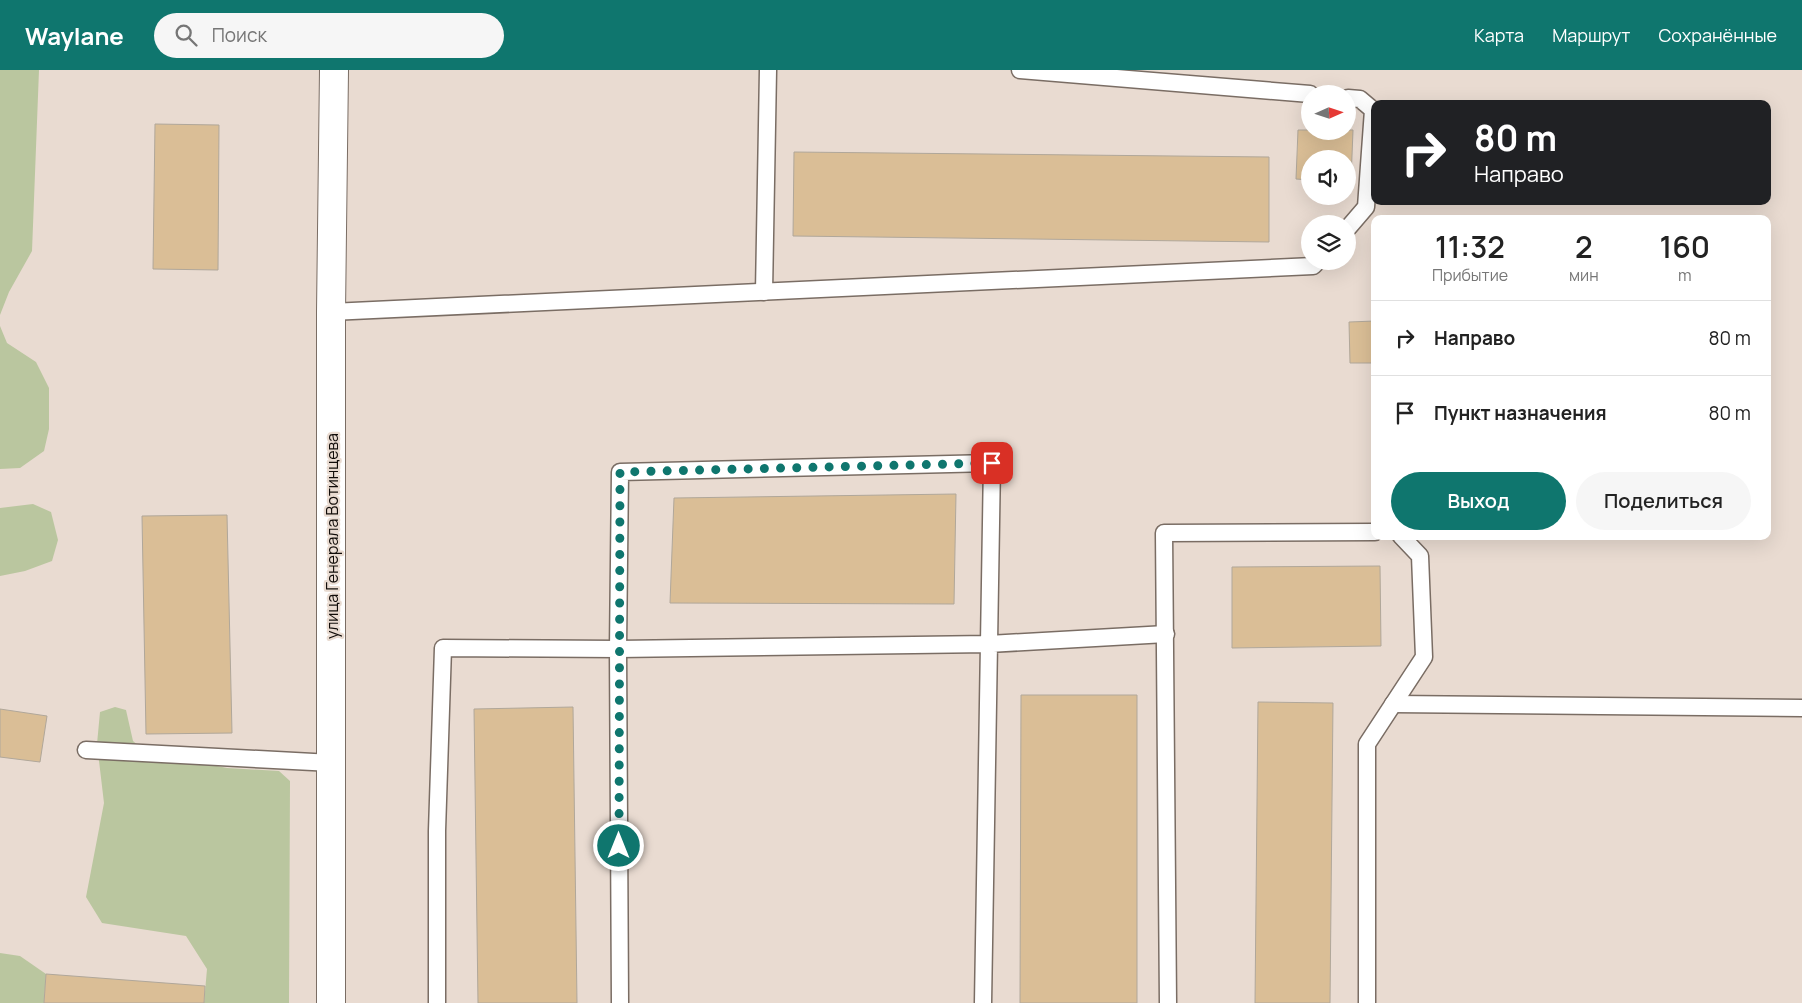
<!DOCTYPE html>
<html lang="ru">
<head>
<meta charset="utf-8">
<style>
	:root { --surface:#fff; --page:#f6f6f6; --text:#222; --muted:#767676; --line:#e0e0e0; --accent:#0f766e }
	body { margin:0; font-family:Manrope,sans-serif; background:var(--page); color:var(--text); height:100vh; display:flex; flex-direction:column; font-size:19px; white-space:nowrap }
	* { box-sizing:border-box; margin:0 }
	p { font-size:16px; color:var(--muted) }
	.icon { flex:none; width:28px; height:28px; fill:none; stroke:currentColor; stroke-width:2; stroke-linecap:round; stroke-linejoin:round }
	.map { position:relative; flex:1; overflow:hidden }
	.drawer { position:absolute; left:1371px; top:145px; width:400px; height:325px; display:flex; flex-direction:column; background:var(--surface); border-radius:10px; box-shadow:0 5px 20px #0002 }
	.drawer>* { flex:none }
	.guide { position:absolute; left:1371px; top:30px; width:400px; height:105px; border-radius:10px; box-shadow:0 5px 20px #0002; background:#202124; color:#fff; overflow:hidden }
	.needle { width:32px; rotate:87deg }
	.buttons { position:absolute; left:1301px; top:15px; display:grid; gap:10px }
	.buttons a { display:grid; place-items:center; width:55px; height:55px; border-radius:50%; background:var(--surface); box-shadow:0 5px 20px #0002; font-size:25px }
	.pin { position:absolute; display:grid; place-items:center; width:42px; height:42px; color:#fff; margin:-21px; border-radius:10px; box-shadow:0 2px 8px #0006 }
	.me { position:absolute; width:55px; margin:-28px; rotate:0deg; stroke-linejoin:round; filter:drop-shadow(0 0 4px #0008) }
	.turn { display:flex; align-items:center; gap:18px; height:105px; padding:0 20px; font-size:22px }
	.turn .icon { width:65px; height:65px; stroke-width:2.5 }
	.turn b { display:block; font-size:35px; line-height:42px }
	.eta { display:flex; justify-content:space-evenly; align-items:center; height:85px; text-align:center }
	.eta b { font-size:30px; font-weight:600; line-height:35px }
	.primary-button { display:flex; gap:10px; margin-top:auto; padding:10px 20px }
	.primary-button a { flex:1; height:58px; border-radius:30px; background:var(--accent); color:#fff; font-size:20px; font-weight:600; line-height:58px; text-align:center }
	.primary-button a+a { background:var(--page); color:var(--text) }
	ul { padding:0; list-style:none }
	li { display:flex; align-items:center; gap:15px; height:75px; padding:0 20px; border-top:1px solid var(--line) }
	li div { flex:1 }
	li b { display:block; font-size:19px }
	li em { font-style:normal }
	header { display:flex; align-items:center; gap:30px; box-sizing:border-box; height:70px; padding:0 25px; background:var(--accent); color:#fff }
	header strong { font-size:24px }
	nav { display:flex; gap:28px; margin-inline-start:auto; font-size:18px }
	.search { width:350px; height:45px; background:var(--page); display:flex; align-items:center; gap:12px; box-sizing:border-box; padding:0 18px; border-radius:28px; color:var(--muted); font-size:19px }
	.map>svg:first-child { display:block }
	.green { fill:#bac69f }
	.building { fill:#dabe96; stroke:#b0a79a }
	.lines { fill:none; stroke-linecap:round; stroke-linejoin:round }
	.lane-casing { stroke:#7a6d64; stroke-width:19 }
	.street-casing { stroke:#7a6d64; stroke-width:30 }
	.lane { stroke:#fff; stroke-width:16 }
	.street { stroke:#fff; stroke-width:28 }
	.route { stroke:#0f766e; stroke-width:9; stroke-dasharray:0 16.2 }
	.labels { text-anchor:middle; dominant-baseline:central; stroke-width:4.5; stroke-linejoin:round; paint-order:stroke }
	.street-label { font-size:16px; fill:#100b08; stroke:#e9dbd1 }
</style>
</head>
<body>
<header>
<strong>Waylane</strong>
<div class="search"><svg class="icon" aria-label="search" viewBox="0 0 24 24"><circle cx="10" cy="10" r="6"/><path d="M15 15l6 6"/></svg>Поиск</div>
<nav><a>Карта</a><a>Маршрут</a><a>Сохранённые</a></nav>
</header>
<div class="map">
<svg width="1802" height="933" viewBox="0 0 1802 933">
	<rect width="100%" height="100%" fill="#e9dbd1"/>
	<g class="green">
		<path d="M0 0H39L32 181 9 222 0 245Z"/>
		<path d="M0 256 7 273 36 292 49 318V359L44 381 20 398 0 399Z"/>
		<path d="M33 434 51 442 58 470 52 491 25 501 0 506V438Z"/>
		<path d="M115 637 126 640 133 671 146 682 227 698 279 701 290 711 289 933H204L207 899 186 866 102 853 86 827 104 733 97 674 100 642Z"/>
		<path d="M0 883 20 886 46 904 44 933H0Z"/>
	</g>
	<g class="building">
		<path d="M155 54 219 55 218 200 153 199Z"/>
		<path d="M1298 60H1353L1351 111H1348V89H1310V110L1296 109Z"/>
		<path d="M794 82 1269 87V172L793 166Z"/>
		<path d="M1375 251V293H1350L1349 252Z"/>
		<path d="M956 424 954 534 670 533 674 428Z"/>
		<path d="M227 445 232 663 146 664 142 446Z"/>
		<path d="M1380 496 1381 576 1232 578V497Z"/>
		<path d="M1021 625H1137V933H1020Z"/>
		<path d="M1258 632 1333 633 1330 933H1255Z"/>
		<path d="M573 637 577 933H478L474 639Z"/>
		<path d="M0 639 47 646 40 692 0 687Z"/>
		<path d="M46 904 205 916 204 933H44Z"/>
	</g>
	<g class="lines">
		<g class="lane-casing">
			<g id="lane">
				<path d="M1020 0 1310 24"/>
				<path d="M1348 28 1360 29 1373 40 1366 137 1348 158"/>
				<path d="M764 222 768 0"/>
				<path d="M331 242 1313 196 1318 191"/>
				<path d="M1393 634 1802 638"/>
				<path d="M86 680 332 693"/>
				<path d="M437 933V761L443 578 618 579 620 933"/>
				<path d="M983 933 992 393 620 402 618 579 989 574 1166 564"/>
				<path d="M1168 933 1164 463 1375 462"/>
				<path d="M1367 933V674L1424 587 1420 486 1401 466"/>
			</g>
		</g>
		<g class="street-casing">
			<path id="street" d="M331 933V242L334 0"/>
		</g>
		<use href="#lane" class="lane"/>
		<use href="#street" class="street"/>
	</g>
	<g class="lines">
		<path class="route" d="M619 776 620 402 992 393"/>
	</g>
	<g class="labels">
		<g class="street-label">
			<text transform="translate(332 466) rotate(-90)">улица Генерала Вотинцева</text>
		</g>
	</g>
</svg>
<div class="buttons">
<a><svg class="needle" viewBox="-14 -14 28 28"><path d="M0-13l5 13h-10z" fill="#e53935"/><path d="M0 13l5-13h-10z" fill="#767676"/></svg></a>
<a><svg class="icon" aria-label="sound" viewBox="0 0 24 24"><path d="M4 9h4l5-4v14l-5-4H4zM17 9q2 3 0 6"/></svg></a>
<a><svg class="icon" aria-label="layers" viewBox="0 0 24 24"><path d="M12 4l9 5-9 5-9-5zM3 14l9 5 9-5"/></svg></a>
</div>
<div class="pin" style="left:992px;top:393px;background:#d93025"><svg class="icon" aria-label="arrive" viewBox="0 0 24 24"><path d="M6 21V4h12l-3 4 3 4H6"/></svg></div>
<svg class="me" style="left:619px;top:776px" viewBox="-20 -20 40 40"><circle r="17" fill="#0f766e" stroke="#fff" stroke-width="3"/><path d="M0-11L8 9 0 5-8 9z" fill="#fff"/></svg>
<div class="guide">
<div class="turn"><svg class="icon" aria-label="right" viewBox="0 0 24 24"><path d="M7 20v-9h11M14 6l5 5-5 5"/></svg><div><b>80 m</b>Направо</div></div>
</div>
<section class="drawer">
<div class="eta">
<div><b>11:32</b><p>Прибытие</p></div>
<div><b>2</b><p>мин</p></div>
<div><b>160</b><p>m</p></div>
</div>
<ul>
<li><svg class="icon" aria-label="right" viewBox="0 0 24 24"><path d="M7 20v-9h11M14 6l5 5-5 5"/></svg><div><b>Направо</b></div><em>80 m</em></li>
<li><svg class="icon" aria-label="arrive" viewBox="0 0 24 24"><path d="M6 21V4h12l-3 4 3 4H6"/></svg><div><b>Пункт назначения</b></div><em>80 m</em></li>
</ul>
<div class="primary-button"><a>Выход</a><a>Поделиться</a></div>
</section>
</div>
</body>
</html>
